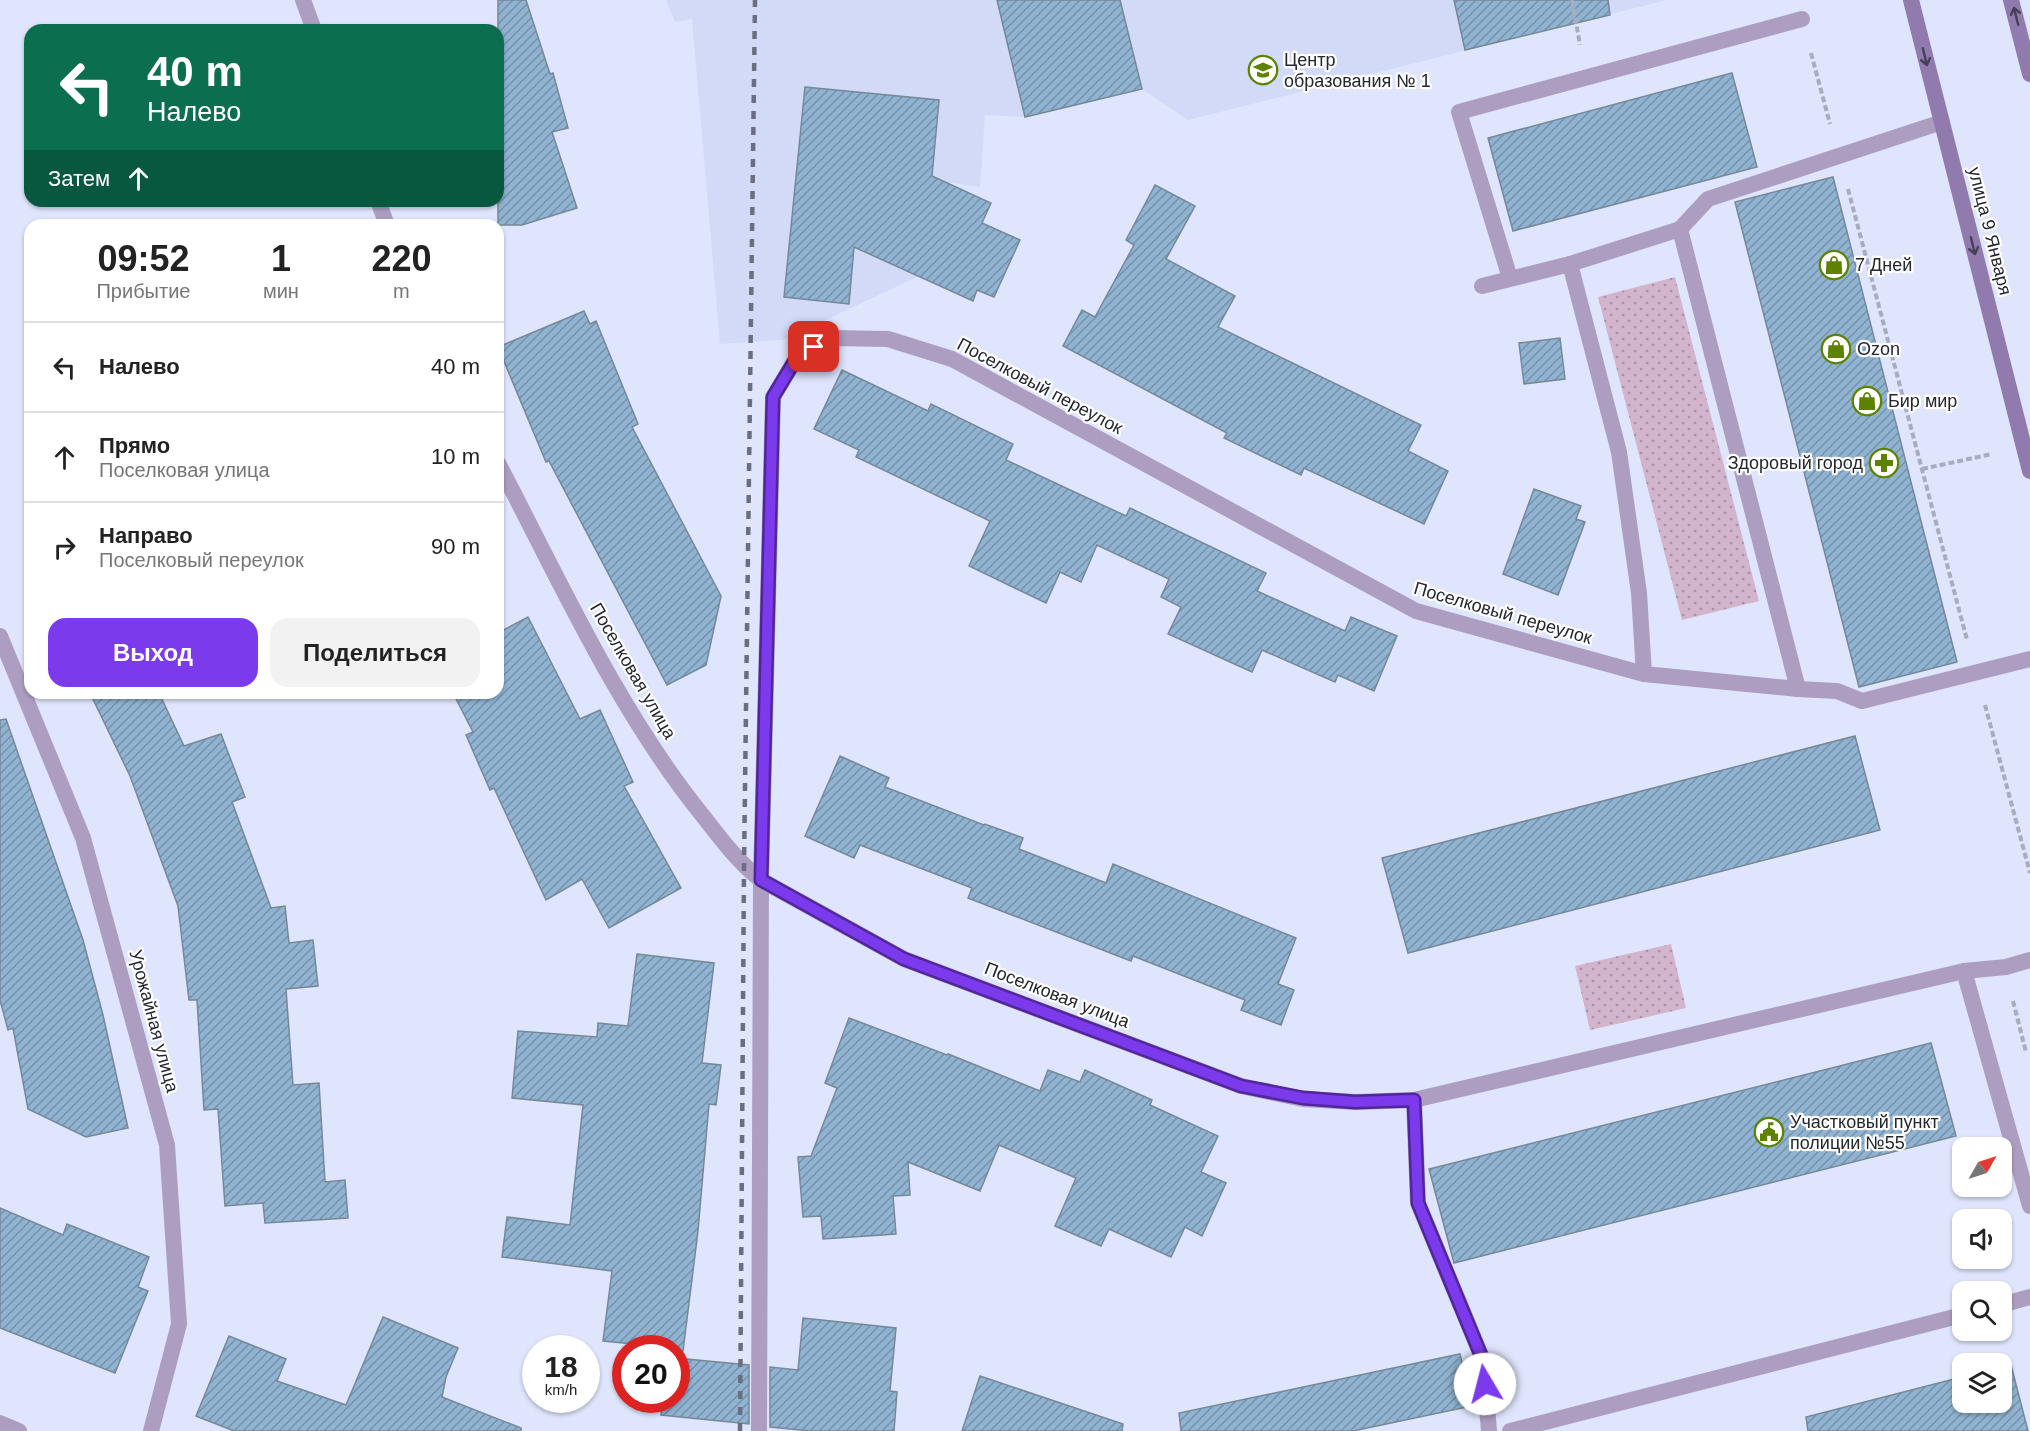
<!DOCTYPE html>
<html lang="ru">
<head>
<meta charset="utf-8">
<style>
	:root { --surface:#fff; --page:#f2f2f2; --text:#222; --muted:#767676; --line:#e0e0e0; --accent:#7c3aed }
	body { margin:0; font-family:Helvetica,sans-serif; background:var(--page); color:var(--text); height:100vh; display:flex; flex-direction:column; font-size:22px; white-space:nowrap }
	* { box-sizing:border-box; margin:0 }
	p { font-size:20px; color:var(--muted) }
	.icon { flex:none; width:33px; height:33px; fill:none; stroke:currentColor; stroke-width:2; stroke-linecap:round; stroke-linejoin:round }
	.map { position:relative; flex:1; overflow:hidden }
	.side { position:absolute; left:24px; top:219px; width:480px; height:480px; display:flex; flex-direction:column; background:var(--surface); border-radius:18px; box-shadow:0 2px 4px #0004 }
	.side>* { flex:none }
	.top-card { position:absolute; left:24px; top:24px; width:480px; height:183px; border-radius:18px; box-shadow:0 2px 4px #0004; background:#0b6e4f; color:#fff; overflow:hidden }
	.needle { width:39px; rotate:51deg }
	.tools { position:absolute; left:1952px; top:1137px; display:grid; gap:12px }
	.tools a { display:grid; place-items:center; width:60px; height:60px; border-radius:12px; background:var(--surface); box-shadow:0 2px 4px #0004; font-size:30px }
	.speed { position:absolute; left:522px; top:1335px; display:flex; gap:12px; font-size:30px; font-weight:700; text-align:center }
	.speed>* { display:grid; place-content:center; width:78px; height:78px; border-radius:50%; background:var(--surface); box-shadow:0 2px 4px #0004; line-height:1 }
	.speed small { font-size:15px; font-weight:400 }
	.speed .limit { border:9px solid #d22; background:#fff; color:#111 }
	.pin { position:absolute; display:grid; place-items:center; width:51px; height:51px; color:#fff; margin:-26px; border-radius:12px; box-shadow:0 3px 9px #0006 }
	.me { position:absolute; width:66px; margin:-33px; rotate:352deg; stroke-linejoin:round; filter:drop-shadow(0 0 4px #0008) }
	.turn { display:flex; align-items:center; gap:21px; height:126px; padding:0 24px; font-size:27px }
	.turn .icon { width:78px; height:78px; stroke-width:2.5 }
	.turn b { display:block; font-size:42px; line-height:51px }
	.then { display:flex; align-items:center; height:57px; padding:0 24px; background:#0003; gap:12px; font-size:22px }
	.eta { display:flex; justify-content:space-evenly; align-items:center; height:102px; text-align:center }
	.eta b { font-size:36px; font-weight:700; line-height:42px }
	.button { display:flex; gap:12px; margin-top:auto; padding:12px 24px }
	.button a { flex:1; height:69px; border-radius:18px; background:var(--accent); color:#fff; font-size:24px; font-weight:700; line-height:69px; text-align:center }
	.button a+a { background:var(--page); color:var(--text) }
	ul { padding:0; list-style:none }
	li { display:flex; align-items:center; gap:18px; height:90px; padding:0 24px; border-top:2px solid var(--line) }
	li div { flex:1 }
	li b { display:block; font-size:22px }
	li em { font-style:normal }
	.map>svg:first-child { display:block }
	.built { fill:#d2daf8 }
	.park { fill:url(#park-dots) }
	.building { fill:url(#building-hatch); stroke:#768898; stroke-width:1.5 }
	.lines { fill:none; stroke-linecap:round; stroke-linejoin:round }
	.path { stroke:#a7acbf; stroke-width:4; stroke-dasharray:6 3; stroke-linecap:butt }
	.service { stroke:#ad9ec1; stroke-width:16 }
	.minor { stroke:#ad9ec1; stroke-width:16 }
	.secondary { stroke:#917aae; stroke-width:16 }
	.rail { stroke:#6b6e7d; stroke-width:4.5; stroke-dasharray:8 8; stroke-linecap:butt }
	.oneway { stroke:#454056 }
	.route-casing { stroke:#51269a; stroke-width:15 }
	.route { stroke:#7c3aed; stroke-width:10 }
	.labels { text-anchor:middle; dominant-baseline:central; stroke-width:4.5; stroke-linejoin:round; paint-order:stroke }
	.poi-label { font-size:18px; fill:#252730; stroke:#fff; text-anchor:start }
	.street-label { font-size:18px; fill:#252730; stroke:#fff }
</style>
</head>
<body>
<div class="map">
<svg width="2030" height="1431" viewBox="0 0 2030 1431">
	<defs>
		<pattern id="park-dots" width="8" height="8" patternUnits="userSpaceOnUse" patternTransform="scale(1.5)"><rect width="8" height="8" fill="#d2b4cc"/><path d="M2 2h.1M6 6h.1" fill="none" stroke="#aa92a6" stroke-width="1.8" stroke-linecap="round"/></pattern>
		<pattern id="building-hatch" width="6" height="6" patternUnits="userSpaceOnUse" patternTransform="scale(1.5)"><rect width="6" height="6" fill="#90b3d1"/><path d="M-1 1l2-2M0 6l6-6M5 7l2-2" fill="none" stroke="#7592aa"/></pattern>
	</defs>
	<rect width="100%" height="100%" fill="#dfe5fd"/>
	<path class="built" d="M666 0H1667L1188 120 1142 89 1025 117 985 115 980 187 932 180 921 275 783 340 720 344 692 19 675 22Z"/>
	<g class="park">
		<path d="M1675 277 1759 601 1682 620 1598 297Z"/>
		<path d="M1671 944 1686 1008 1590 1030 1575 966Z"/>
	</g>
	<g class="building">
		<path d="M498 0H526L550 74 553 73 568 128 552 132 577 208 522 225H498Z"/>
		<path d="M997 0H1120L1142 89 1025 117Z"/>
		<path d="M1454 0H1608L1610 15 1465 50Z"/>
		<path d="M1732 73 1757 167 1513 231 1488 138Z"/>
		<path d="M805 87 939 100 932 176 991 203 982 223 1020 240 994 297 977 290 973 301 854 247 849 304 784 297Z"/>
		<path d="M1833 177 1957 662 1859 687 1735 202Z"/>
		<path d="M1155 185 1195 206 1166 259 1235 296 1218 327 1421 425 1408 451 1448 471 1424 524 1304 468 1301 475 1224 438 1227 433 1063 346 1082 310 1095 317 1134 245 1126 240Z"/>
		<path d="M584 311 590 324 596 321 638 424 632 427 721 596 706 665 667 685 549 461 546 462 498 347Z"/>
		<path d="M1560 338 1565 379 1524 384 1519 343Z"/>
		<path d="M842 370 928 411 931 404 1013 444 1006 460 1126 516 1130 508 1266 573 1257 591 1345 631 1351 617 1397 636 1374 691 1338 675 1335 682 1262 650 1252 672 1168 634 1181 607 1161 597 1169 579 1097 545 1081 582 1060 572 1046 603 969 566 990 521 856 457 859 450 814 429Z"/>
		<path d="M1534 489 1581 506 1576 519 1585 522 1558 595 1503 574Z"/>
		<path d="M528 617 580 719 600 710 633 782 624 786 681 888 609 928 582 879 546 900 494 788 490 790 466 735 473 732 453 693H498V633Z"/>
		<path d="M90 693H159L184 746 221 734 245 797 232 802 271 908 285 906 289 943 313 940 318 986 286 989 293 1085 319 1083 325 1182 345 1180 348 1218 265 1223 263 1203 225 1206 218 1109 204 1110 197 1000H189L178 906 130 776Z"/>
		<path d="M6 719 83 940 103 1015 128 1128 86 1137 28 1109 13 1028 8 1030 0 1000V720Z"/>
		<path d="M1855 736 1880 830 1408 953 1382 858Z"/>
		<path d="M840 756 889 778 885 787 984 825 985 824 1023 838 1019 849 1106 883 1113 864 1296 938 1278 984 1294 990 1281 1025 1241 1010 1245 1000 1133 956 1131 961 968 898 972 888 860 845 854 858 805 836Z"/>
		<path d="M637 954 714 963 702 1063 721 1065 716 1105 709 1104 698 1231 683 1351 676 1350V1348L603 1341 612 1271 502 1257 507 1217 570 1225 583 1105 512 1098 518 1031 597 1037 598 1023 628 1026Z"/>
		<path d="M849 1018 947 1055 948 1054 1040 1091 1048 1070 1080 1082 1085 1070 1152 1100 1150 1105 1218 1136 1201 1172 1226 1183 1202 1236 1185 1227 1171 1257 1109 1229 1101 1246 1055 1226 1076 1178 999 1145 980 1191 908 1162 910 1195 893 1196 896 1234 823 1239 821 1216 803 1217 798 1157 811 1156 837 1088 825 1083Z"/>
		<path d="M1931 1043 1956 1136 1454 1263 1429 1169Z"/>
		<path d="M0 1208 63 1235 67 1224 149 1257 138 1287 148 1291 115 1373 0 1328Z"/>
		<path d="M383 1317 458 1348 446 1377 442 1397 521 1428V1431H234L196 1416 229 1336 286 1359 277 1381 346 1405Z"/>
		<path d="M803 1318 896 1328 890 1391 897 1392 894 1431H811L770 1427V1367L798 1370Z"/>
		<path d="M1460 1354 1472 1406 1353 1431H1181L1179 1413Z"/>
		<path d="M676 1358 749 1365V1424L661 1415 663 1400H676Z"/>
		<path d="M2011 1365 2028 1431H1808L1806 1417 1962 1377V1402H2001V1367Z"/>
		<path d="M980 1376 1123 1424 1122 1431H962Z"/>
	</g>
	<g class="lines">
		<g class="path">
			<path d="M1572 0 1580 45"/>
			<path d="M1811 53 1830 124"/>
			<path d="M1848 189 1967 640"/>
			<path d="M1922 469 1992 454"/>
			<path d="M1985 705 2030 873"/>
			<path d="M2013 1001 2026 1052"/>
		</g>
		<g class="service">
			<path d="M1680 229 1798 689"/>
			<path d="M1570 264 1619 452 1639 593 1644 674 1798 689 1837 691 1862 701 2030 659"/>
			<path d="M1510 278 1459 112 1802 19"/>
			<path d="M1482 286 1570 264 1680 229 1708 199 1942 122"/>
			<path d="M1964 971 2030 1206"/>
			<path d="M1414 1100 1418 1203 1483 1360 1489 1431"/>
			<path d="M1355 1102 1414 1100 1964 971 2006 967 2030 960"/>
			<path d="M2001 1305 2030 1297"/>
			<path d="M1510 1431 1962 1315"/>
		</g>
		<g class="minor">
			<path d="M303 0 314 30"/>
			<path d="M378 201 387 225"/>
			<path d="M498 463C561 583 618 711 703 816 721 839 738 862 761 880L904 959 1241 1086 1303 1099 1355 1102"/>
			<path d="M0 636 83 838 167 1145 179 1324 151 1431"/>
			<path d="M0 1423 19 1431"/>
			<path d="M759 1431 761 880 773 397 797 357 832 338 888 339 952 359 1416 611 1644 674"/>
		</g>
		<g class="secondary">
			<path d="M1911 0 2030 471"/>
			<path d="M2011 0 2030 74"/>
		</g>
		<path class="rail" d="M740 1431 744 867 755 0"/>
	</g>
	<defs><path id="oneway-shaft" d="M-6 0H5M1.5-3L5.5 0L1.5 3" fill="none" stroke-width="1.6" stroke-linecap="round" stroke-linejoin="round" transform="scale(1.5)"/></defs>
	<g class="oneway">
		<use href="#oneway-shaft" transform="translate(2016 16) rotate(-104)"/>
		<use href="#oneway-shaft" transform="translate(1925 57) rotate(76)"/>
		<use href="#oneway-shaft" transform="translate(1973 246) rotate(76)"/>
	</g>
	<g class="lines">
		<g class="route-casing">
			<path id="route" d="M814 347 797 357 773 397 761 880 904 959 1241 1086 1303 1098 1355 1102 1414 1100 1418 1203 1483 1360 1485 1384"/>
		</g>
		<use href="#route" class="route"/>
	</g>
	<defs>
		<g id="school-ring" transform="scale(1.5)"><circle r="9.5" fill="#fff" stroke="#5c8200" stroke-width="1.5"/><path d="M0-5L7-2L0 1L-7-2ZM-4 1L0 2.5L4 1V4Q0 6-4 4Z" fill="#5c8200"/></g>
		<g id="shop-ring" transform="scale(1.5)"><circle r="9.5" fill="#fff" stroke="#5c8200" stroke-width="1.5"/><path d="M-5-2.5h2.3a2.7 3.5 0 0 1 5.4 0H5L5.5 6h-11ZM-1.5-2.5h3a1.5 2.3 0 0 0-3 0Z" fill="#5c8200"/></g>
		<g id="pharmacy-ring" transform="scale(1.5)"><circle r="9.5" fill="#fff" stroke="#5c8200" stroke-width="1.5"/><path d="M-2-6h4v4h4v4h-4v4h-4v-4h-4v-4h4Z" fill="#5c8200"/></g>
		<g id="civic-ring" transform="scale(1.5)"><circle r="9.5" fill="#fff" stroke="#5c8200" stroke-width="1.5"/><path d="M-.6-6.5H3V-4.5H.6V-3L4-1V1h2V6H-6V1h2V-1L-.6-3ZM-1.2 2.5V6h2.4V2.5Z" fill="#5c8200"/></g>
	</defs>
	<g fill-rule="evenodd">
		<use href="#school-ring" x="1263" y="70"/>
		<use href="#shop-ring" x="1834" y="265"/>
		<use href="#shop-ring" x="1836" y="349"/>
		<use href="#shop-ring" x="1867" y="401"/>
		<use href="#pharmacy-ring" x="1884" y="463"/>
		<use href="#civic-ring" x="1769" y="1132"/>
	</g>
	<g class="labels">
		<g class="poi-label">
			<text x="1284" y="60">Центр<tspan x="1284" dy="21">образования № 1</tspan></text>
			<text x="1855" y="265">7 Дней</text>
			<text x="1857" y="349">Ozon</text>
			<text x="1888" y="401">Бир мир</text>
			<text x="1863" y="463" text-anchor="end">Здоровый город</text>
			<text x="1790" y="1122">Участковый пункт<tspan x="1790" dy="21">полиции №55</tspan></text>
		</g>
		<g class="street-label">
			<text transform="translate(1990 231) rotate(76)">улица 9 Января</text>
			<text transform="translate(1040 386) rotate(28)">Поселковый переулок</text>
			<text transform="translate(1503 613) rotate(16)">Поселковый переулок</text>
			<text transform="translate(633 671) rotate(60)">Поселковая улица</text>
			<text transform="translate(1057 995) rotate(21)">Поселковая улица</text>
			<text transform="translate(154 1021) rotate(75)">Урожайная улица</text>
		</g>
	</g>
</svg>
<div class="tools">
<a><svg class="needle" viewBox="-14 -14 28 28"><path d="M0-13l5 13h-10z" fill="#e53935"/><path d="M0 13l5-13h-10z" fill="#767676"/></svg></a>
<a><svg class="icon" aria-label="sound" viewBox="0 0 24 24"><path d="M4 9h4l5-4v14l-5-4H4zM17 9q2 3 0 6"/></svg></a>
<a><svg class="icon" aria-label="search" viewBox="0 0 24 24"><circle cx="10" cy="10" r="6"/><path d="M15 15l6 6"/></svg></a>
<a><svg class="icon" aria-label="layers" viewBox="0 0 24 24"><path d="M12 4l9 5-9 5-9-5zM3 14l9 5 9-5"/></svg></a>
</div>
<div class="speed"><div>18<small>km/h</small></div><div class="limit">20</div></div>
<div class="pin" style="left:814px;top:347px;background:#d93025"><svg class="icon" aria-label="arrive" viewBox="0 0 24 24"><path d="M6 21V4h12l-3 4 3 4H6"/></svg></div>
<svg class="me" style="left:1485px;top:1384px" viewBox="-20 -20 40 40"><circle r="19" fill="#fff"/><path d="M0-13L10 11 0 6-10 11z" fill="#7c3aed"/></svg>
<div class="top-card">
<div class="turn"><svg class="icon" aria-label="left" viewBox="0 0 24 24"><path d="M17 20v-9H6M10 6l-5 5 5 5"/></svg><div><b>40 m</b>Налево</div></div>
<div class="then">Затем<svg class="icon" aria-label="ahead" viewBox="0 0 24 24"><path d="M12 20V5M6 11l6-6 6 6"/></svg></div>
</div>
<section class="side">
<div class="eta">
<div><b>09:52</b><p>Прибытие</p></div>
<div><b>1</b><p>мин</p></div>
<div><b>220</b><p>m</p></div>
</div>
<ul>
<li><svg class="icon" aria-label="left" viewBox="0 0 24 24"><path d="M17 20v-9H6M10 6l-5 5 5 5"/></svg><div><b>Налево</b></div><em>40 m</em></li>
<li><svg class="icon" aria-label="ahead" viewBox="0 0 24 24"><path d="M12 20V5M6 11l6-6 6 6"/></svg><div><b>Прямо</b><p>Поселковая улица</p></div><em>10 m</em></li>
<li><svg class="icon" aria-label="right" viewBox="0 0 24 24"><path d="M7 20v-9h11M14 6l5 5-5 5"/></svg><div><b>Направо</b><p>Поселковый переулок</p></div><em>90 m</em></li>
</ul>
<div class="button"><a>Выход</a><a>Поделиться</a></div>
</section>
</div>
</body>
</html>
